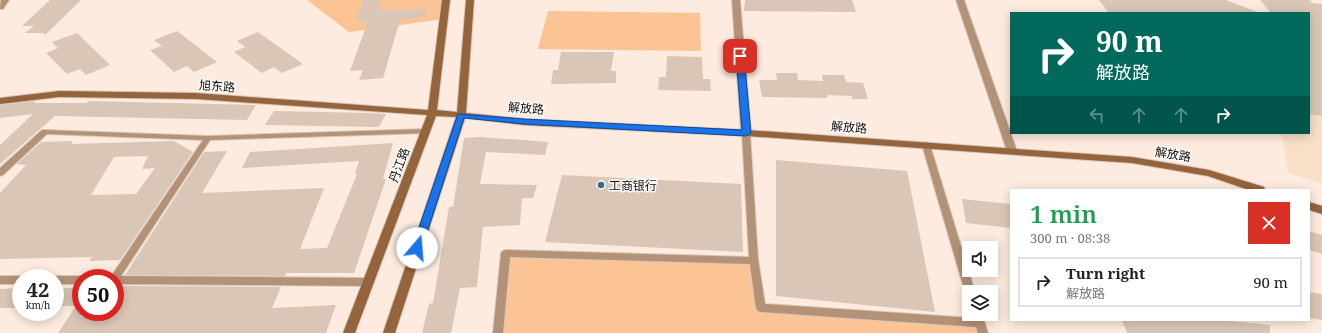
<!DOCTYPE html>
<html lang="en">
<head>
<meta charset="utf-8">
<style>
	:root { --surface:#fff; --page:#f2f2f2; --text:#222; --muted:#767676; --line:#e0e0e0 }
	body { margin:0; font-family:"Noto Serif","Noto Sans SC",serif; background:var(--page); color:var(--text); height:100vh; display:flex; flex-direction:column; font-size:15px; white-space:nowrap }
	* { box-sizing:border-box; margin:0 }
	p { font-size:13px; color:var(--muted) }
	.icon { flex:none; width:22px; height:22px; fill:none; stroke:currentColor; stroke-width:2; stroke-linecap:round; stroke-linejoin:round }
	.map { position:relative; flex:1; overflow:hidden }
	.drawer { position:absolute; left:1010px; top:189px; width:300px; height:132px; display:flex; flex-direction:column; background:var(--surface); border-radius:0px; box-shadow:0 2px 10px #0003 }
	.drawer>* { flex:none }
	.guide { position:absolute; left:1010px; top:12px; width:300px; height:122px; border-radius:0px; box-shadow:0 2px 10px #0003; background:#00695c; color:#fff; overflow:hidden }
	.tools { position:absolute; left:962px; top:241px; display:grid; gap:8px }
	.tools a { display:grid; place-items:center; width:36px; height:36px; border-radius:0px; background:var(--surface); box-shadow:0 2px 10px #0003; font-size:20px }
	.speed { position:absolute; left:12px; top:269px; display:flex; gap:8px; font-size:20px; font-weight:700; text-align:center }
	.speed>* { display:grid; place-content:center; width:52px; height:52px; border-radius:50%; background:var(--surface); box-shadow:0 2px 10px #0003; line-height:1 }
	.speed small { font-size:10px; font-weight:400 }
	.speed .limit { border:6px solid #d22; background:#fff; color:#111 }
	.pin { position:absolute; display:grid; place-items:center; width:34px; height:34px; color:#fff; margin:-17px; border-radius:8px; box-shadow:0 2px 6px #0006 }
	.me { position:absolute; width:44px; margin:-22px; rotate:18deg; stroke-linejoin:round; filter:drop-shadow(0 0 3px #0008) }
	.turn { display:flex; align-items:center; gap:14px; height:84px; padding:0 20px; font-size:18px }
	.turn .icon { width:52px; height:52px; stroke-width:2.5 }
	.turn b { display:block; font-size:28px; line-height:34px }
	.lanes { display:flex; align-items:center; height:38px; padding:0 20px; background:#0003; justify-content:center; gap:20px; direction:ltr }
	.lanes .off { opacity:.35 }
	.round { display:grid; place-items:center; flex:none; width:42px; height:42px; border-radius:0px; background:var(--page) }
	.headline { display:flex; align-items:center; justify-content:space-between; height:68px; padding:0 20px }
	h1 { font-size:24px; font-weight:600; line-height:30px; color:#1e9e55 }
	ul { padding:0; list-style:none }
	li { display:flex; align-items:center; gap:12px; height:50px; margin:0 8px 6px; padding:0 12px; border:2px solid var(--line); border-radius:0px }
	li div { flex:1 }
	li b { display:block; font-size:15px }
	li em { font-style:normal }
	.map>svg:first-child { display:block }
	.built { fill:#f9dec8 }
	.green { fill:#fcc395 }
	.building { fill:#dac6b6; fill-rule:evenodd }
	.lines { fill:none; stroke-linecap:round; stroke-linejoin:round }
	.lane-casing { stroke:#d7c7bc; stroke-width:2 }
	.street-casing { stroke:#d7c7bc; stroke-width:2 }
	.secondary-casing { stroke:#d7c7bc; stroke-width:2 }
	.lane { fill:#b39277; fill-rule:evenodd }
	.street { fill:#b39277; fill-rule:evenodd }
	.secondary { fill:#94643c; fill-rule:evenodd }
	.route { fill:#1a73e8; stroke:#114b97 }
	.poi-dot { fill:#346b85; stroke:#fcfcfc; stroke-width:1.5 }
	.labels { text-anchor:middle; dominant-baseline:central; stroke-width:3; stroke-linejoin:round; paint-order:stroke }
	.street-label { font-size:12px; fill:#130c07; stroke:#fcfcfc }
	.poi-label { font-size:12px; fill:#130c07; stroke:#fcfcfc; text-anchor:start }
</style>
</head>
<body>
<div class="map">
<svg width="1322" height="333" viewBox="0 0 1322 333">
	<rect width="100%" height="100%" fill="#fcebde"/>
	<path class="built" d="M1309 88 1322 90V183L1288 173 1283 139 1280 133H1309Z"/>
	<g class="green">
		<path d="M307 0H446L444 19 349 32Z"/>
		<path d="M548 11 700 13 701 51 538 49Z"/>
		<path d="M506 253 754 261 761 308 980 323 983 333H498Z"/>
	</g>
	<g class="building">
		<path d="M50 0H81L45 35 43 33H25L34 26H22Z"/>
		<path d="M364 0H382L378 10 425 9V17L400 20 383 78 359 80 363 70 350 71 367 24 356 19Z"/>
		<path d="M745 0H852L856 12 744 11Z"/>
		<path d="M1099 0H1226L1257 12 1109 13Z"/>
		<path d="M1260 0H1310L1312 3 1322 4V116L1309 114V13H1271Z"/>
		<path d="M177 31 217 62 194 72 187 66 174 72 150 50 162 46 154 40Z"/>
		<path d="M258 32 303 64 282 73 274 67 262 73 234 52 245 47 237 41Z"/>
		<path d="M77 33 110 65 86 75 80 69 67 74 46 53 58 48 52 42Z"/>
		<path d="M561 52H614L611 71H616V83L551 84 553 70H558Z"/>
		<path d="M667 56 702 57 703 79H710L711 91 658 90 659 77H666Z"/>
		<path d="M776 73H797L798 80 823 81 822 75H844L846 82 863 83 868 99H852V96L827 95V98L762 97 759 80H777Z"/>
		<path d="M35 101 34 103H86L89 101 256 105 247 120 55 116 0 164V145L33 114 0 118V105Z"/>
		<path d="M274 111 370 113 386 114 379 127 265 125Z"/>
		<path d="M479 137 548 142 545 155 486 152 480 184 537 185 533 198H522L520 225 483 227 477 287 460 288 451 333H422L429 304 433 303 449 207H453L464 138Z"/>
		<path d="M73 141 71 144 174 141 193 152 120 260 89 261 92 257 0 259V193L26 165 17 164 41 142ZM148 156 142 169 155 168 136 194 91 195 114 157Z"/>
		<path d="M393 143 383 179H386L354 273H286L285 276 125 275 204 152 227 151 202 193 324 188 300 249 327 248 357 174H355L359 161 242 168 250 152Z"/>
		<path d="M776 160 907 171 935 312 776 296Z"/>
		<path d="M562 175 741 184 743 252 545 242Z"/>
		<path d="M962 199 1011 204V228L966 223Z"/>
		<path d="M1309 231 1322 235V254L1309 250Z"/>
		<path d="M118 286 281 287 272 308 336 305 326 333H58L76 306H55V288H81V317L115 316V290Z"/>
		<path d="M21 288V308H0V289Z"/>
		<path d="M1309 292 1322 294V320L1309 318Z"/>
		<path d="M1122 320H1220L1270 325V333H1127Z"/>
	</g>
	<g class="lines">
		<g class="lane-casing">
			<g id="lane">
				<path d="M426 129 430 131 429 133 210 140 121 276 369 278 372 279 374 282 372 285 369 286 115 284V278H110L112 275 203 140 47 134 3 175 0 176V168L42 130H45L208 136Z"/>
				<path d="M743 131H749L750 133 758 259 765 304 973 318 972 314H982L988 333H978L976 327 761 312 758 311 756 308 750 264 510 257 503 333H493L501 253 503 251 506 250 749 257 742 133Z"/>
				<path d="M926 142 930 145 975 292H969V295H967L965 292 922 145Z"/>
				<path d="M0 276H21L25 278H21V284H0Z"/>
				<path d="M55 276H81L85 278H81V284H55V278H51Z"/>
			</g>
		</g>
		<g class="street-casing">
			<g id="street">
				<path d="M1 0H9L3 9H0Z"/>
				<path d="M732 0H740L751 133 746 136 741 133Z"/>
				<path d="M956 0H964L1017 151 1015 153 1012 154 1007 151Z"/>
			</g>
		</g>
		<g class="secondary-casing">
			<g id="secondary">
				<path d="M442 0H450L437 110 457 112 466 0H474L466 113 524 119 746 130 1132 157 1209 170 1264 187 1265 190H1249L1208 176 1132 163 746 136 524 125 465 118 395 333H383L456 117 436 116 355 333H343L427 115 196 99 59 97 0 104V98L59 91 196 93 428 110Z"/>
				<path d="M1309 202 1322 206V214L1309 210Z"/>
			</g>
		</g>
		<use href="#lane" class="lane"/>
		<use href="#street" class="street"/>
		<use href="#secondary" class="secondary"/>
	</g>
	<path class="route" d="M740 53 744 56 751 133 746 136 524 124 464 118 422 248 421 251H414L412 248 458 114 524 119 742 130 736 56Z"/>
	<circle class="poi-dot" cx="601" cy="185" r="4"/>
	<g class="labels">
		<g class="street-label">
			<text transform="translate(217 86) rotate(4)">旭东路</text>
			<text transform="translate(526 108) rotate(4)">解放路</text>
			<text transform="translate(849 127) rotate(4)">解放路</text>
			<text transform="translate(1173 154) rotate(9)">解放路</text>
			<text transform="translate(399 165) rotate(-69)">丹江路</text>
		</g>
		<g class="poi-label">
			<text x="609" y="185">工商银行</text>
		</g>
	</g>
</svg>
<div class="tools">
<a><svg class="icon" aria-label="sound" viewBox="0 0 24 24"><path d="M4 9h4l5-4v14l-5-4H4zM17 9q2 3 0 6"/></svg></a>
<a><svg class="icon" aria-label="layers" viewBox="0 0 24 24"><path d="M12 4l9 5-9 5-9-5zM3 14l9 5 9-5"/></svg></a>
</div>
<div class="speed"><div>42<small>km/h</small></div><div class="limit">50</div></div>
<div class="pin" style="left:740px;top:56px;background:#d93025"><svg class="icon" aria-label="arrive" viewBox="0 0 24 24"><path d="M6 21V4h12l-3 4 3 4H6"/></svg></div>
<svg class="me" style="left:417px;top:248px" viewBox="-20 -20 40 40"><circle r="19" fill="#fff"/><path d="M0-13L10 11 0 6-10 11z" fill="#1a73e8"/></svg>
<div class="guide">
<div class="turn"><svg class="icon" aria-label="right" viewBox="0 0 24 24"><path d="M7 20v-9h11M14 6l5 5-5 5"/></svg><div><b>90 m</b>解放路</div></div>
<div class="lanes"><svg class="icon off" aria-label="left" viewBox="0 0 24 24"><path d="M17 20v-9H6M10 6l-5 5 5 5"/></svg><svg class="icon off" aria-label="ahead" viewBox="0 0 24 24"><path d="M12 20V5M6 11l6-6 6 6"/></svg><svg class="icon off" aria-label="ahead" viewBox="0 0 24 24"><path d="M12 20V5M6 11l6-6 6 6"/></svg><svg class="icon" aria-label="right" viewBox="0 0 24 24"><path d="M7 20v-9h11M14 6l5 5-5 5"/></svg></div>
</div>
<section class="drawer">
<div class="headline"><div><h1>1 min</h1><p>300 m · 08:38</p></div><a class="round" style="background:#d93025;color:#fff"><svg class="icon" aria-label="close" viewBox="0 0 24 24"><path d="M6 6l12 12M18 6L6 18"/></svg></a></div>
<ul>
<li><svg class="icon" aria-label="right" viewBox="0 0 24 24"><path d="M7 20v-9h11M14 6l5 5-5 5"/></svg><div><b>Turn right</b><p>解放路</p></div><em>90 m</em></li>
</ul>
</section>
</div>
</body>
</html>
